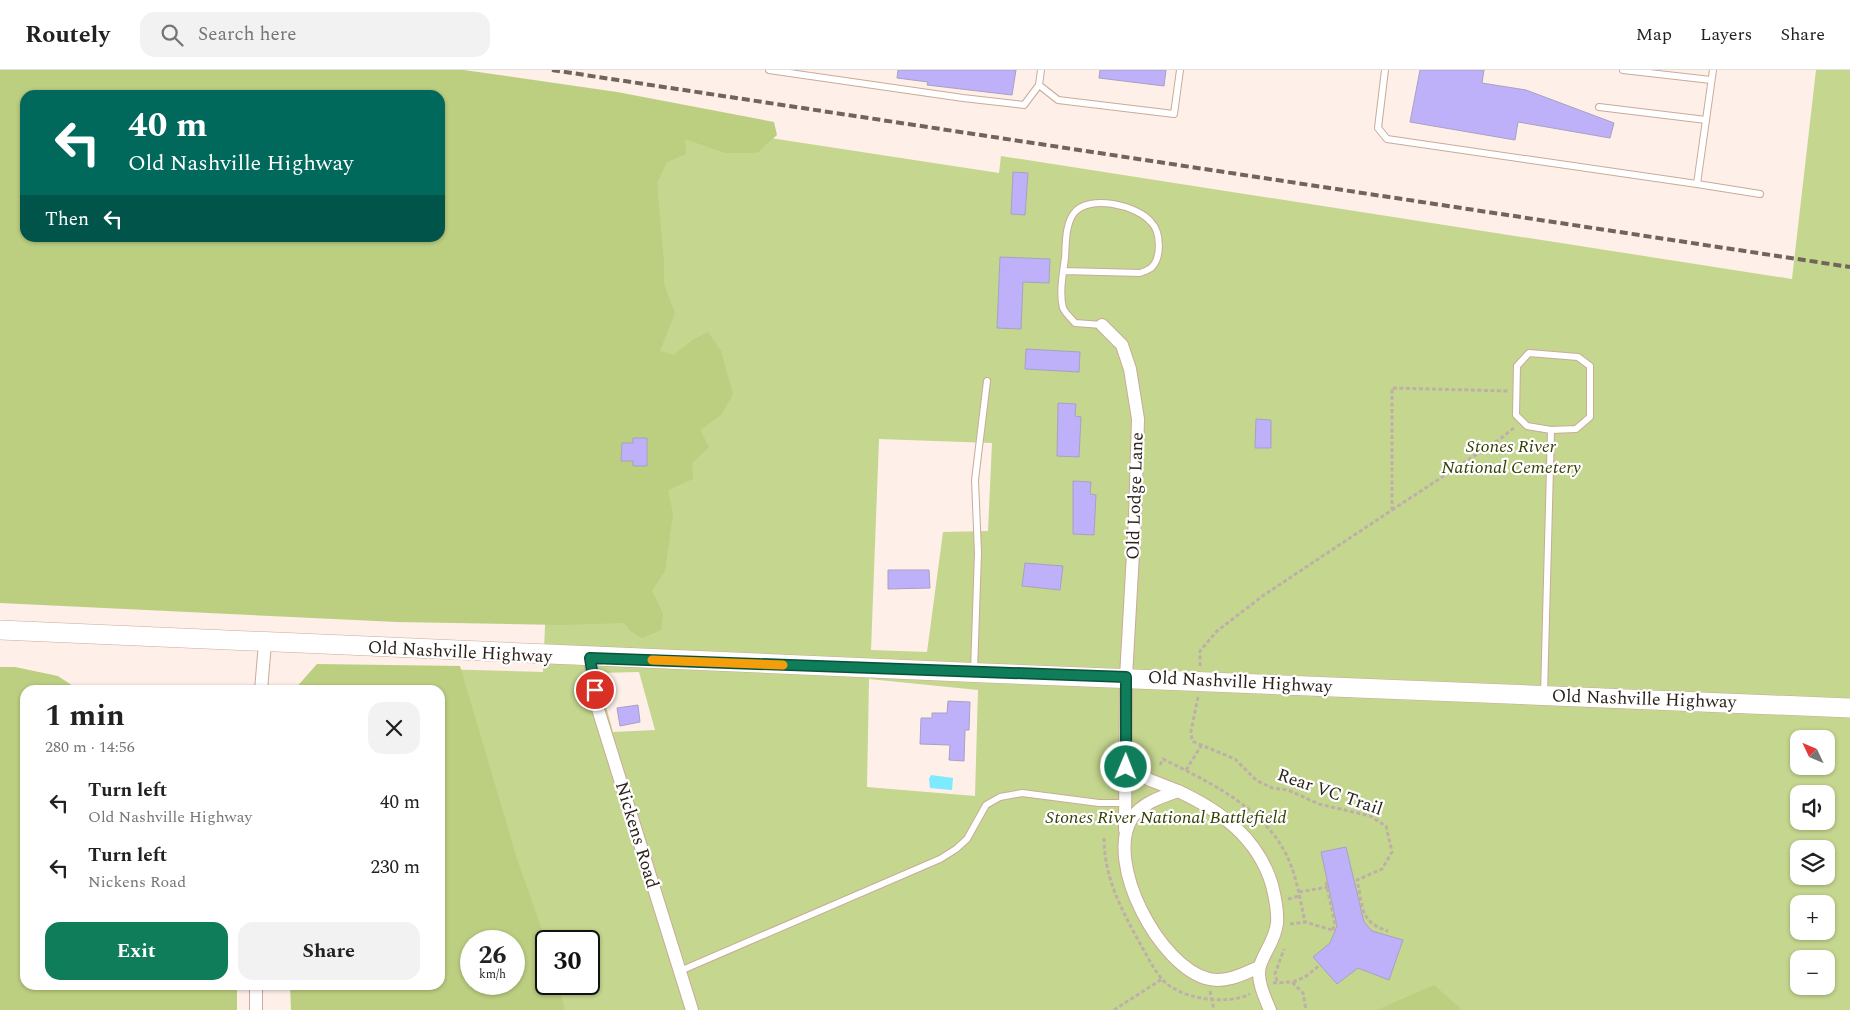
<!DOCTYPE html>
<html lang="en">
<head>
<meta charset="utf-8">
<style>
	:root { --surface:#fff; --page:#f2f2f2; --text:#222; --muted:#767676; --line:#e0e0e0; --accent:#0f7d59 }
	body { margin:0; font-family:Spectral,serif; background:var(--page); color:var(--text); height:100vh; display:flex; flex-direction:column; font-size:19px; white-space:nowrap }
	* { box-sizing:border-box; margin:0 }
	p { font-size:16px; color:var(--muted) }
	.icon { flex:none; width:28px; height:28px; fill:none; stroke:currentColor; stroke-width:2; stroke-linecap:round; stroke-linejoin:round }
	.map { position:relative; flex:1; overflow:hidden }
	.panel { position:absolute; left:20px; top:615px; width:425px; height:305px; display:flex; flex-direction:column; background:var(--surface); border-radius:15px; box-shadow:0 1px 4px #0004 }
	.panel>* { flex:none }
	.top-card { position:absolute; left:20px; top:20px; width:425px; height:152px; border-radius:15px; box-shadow:0 1px 4px #0004; background:#00695c; color:#fff; overflow:hidden }
	.needle { width:32px; rotate:314deg }
	.tools { position:absolute; left:1790px; top:660px; display:grid; gap:10px }
	.tools a { display:grid; place-items:center; width:45px; height:45px; border-radius:10px; background:var(--surface); box-shadow:0 1px 4px #0004; font-size:25px }
	.speed { position:absolute; left:460px; top:860px; display:flex; gap:10px; font-size:25px; font-weight:700; text-align:center }
	.speed>* { display:grid; place-content:center; width:65px; height:65px; border-radius:50%; background:var(--surface); box-shadow:0 1px 4px #0004; line-height:1 }
	.speed small { font-size:12px; font-weight:400 }
	.speed .limit { border:2px solid #111; border-radius:8px; background:#fff; color:#111 }
	.pin { position:absolute; display:grid; place-items:center; width:42px; height:42px; color:#fff; margin:-21px; border:2px solid #fff; border-radius:50%; box-shadow:0 1px 5px #0007 }
	.me { position:absolute; width:55px; margin:-28px; rotate:1deg; stroke-linejoin:round; filter:drop-shadow(0 0 4px #0008) }
	.turn { display:flex; align-items:center; gap:18px; height:105px; padding:0 25px; font-size:22px }
	.turn .icon { width:65px; height:65px; stroke-width:2.5 }
	.turn b { display:block; font-size:35px; line-height:42px }
	.then { display:flex; align-items:center; height:48px; padding:0 25px; background:#0003; gap:10px; font-size:19px }
	.round { display:grid; place-items:center; flex:none; width:52px; height:52px; border-radius:15px; background:var(--page) }
	.summary { display:flex; align-items:center; justify-content:space-between; height:85px; padding:0 25px }
	h1 { font-size:30px; font-weight:700; line-height:38px }
	.action { display:flex; gap:10px; margin-top:auto; padding:10px 25px }
	.action a { flex:1; height:58px; border-radius:15px; background:var(--accent); color:#fff; font-size:20px; font-weight:700; line-height:58px; text-align:center }
	.action a+a { background:var(--page); color:var(--text) }
	ul { padding:0; list-style:none }
	li { display:flex; align-items:center; gap:15px; height:65px; padding:0 25px }
	li div { flex:1 }
	li b { display:block; font-size:19px }
	li em { font-style:normal }
	header { display:flex; align-items:center; gap:30px; box-sizing:border-box; height:70px; padding:0 25px; background:var(--surface); border-bottom:1px solid var(--line) }
	header strong { font-size:24px }
	nav { display:flex; gap:28px; margin-inline-start:auto; font-size:18px }
	.search { width:350px; height:45px; background:var(--page); display:flex; align-items:center; gap:12px; box-sizing:border-box; padding:0 18px; border-radius:15px; color:var(--muted); font-size:19px }
	.map>svg:first-child { display:block }
	.green { fill:#c5d68f; fill-rule:evenodd }
	.forest { fill:#bcce80; fill-rule:evenodd }
	.water { fill:#7eeaff }
	.building { fill:#beb1fa; stroke:#a6a2c2 }
	.lines { fill:none; stroke-linecap:round; stroke-linejoin:round }
	.lane-casing { stroke:#cbaa98; stroke-width:8 }
	.street-casing { stroke:#cbaa98; stroke-width:14 }
	.secondary-casing { stroke:#cbaa98; stroke-width:20 }
	.path { stroke:#beb0a9; stroke-width:3; stroke-dasharray:4 2.5; stroke-linecap:butt }
	.lane { stroke:#fff; stroke-width:6 }
	.street { stroke:#fff; stroke-width:12 }
	.secondary { stroke:#fff; stroke-width:19 }
	.rail { stroke:#71645c; stroke-width:4; stroke-dasharray:8 4; stroke-linecap:butt }
	.route-casing { stroke:#0a513a; stroke-width:12 }
	.route { stroke:#0f7d59; stroke-width:9 }
	.slow { stroke:#f59e0b; stroke-width:9 }
	.labels { text-anchor:middle; dominant-baseline:central; stroke-width:4.5; stroke-linejoin:round; paint-order:stroke }
	.park-label { font-size:18px; font-style:italic; fill:#353f02; stroke:#fff }
	.street-label { font-size:18px; fill:#2e221a; stroke:#fff }
</style>
</head>
<body>
<header>
<strong>Routely</strong>
<div class="search"><svg class="icon" aria-label="search" viewBox="0 0 24 24"><circle cx="10" cy="10" r="6"/><path d="M15 15l6 6"/></svg>Search here</div>
<nav><a>Map</a><a>Layers</a><a>Share</a></nav>
</header>
<div class="map">
<svg width="1850" height="940" viewBox="0 0 1850 940">
	<rect width="100%" height="100%" fill="#feefe8"/>
	<path class="green" d="M1816 0H1850V940H518L514 914V871L436 599 543 602 568 37 999 103 1001 86 1792 209ZM879 369 992 373 988 461 943 462 927 582 871 580ZM639 602 655 660 613 662 597 603ZM869 609 978 620 975 726 867 717ZM1799 669H1826V696H1799ZM1799 724H1826V751H1799ZM1799 779H1826V806H1799ZM1799 834H1826V861H1799ZM546 871H589V914H546ZM1799 889H1826V916H1799Z"/>
	<g class="forest">
		<path d="M0 0H464L617 22 774 52 777 65 757 83H725L685 69 686 84 667 92 657 113 664 192V214L675 243 660 281 674 285 691 271 708 262 721 281 733 324 722 344 700 360 709 377 692 393 693 409 668 420 673 444 665 501 652 521 663 544 661 560 642 568 629 560 625 553 562 555 397 552 0 533ZM25 25H440V168H25Z"/>
		<path d="M317 594 460 596 517 789 546 871V914H558L565 940H291L290 915H440V620H294ZM471 871H514V914H471Z"/>
		<path d="M0 597H15L58 606 79 620H25V915H237V940H0Z"/>
		<path d="M1434 915 1462 940H1377Z"/>
	</g>
	<path class="water" d="M931 705 953 708 952 720 930 718 929 709Z"/>
	<g class="building">
		<path d="M898 0H1016L1012 25 927 15 928 12 897 8Z"/>
		<path d="M1100 0H1166L1164 16 1099 8Z"/>
		<path d="M1420 0H1484L1482 13 1526 20 1614 53 1610 68 1518 52 1515 70 1410 52Z"/>
		<path d="M1013 102 1028 103 1025 145 1011 144Z"/>
		<path d="M1000 187 1050 189 1049 213 1023 212 1021 259 997 258Z"/>
		<path d="M1026 279 1080 282 1079 302 1025 299Z"/>
		<path d="M1058 333 1076 334 1075 346 1081 347 1079 387 1057 386Z"/>
		<path d="M1256 349 1271 350V378H1255Z"/>
		<path d="M633 368H647V396H633V391H621L622 373H633Z"/>
		<path d="M1073 411 1091 412 1090 424 1096 425 1094 465 1073 464Z"/>
		<path d="M1025 493 1063 496 1060 520 1022 516Z"/>
		<path d="M888 500H929L930 518 888 519Z"/>
		<path d="M948 631 970 632 969 660H965L964 691 949 690 950 675 920 674 921 648H932V643H947Z"/>
		<path d="M638 635 640 652 620 656 617 638Z"/>
		<path d="M1346 777 1364 852 1372 861 1403 870 1389 910 1358 898 1337 914 1313 887 1330 873 1337 856 1321 782Z"/>
	</g>
	<g class="lines">
		<g class="lane-casing">
			<g id="lane">
				<path d="M769 0 963 28 1024 35 1039 15"/>
				<path d="M1041 0 1039 15 1058 30 1174 44 1180 0"/>
				<path d="M1385 0 1378 58 1387 69 1697 114 1713 0"/>
				<path d="M1623 0 1711 10"/>
				<path d="M1599 37 1706 50"/>
				<path d="M1697 114 1760 124"/>
				<path d="M1064 201 1140 203C1143 202 1148 200 1151 198 1162 188 1161 162 1151 152 1137 135 1089 124 1074 143 1065 155 1066 174 1065 188 1063 203 1059 223 1063 238 1065 243 1072 249 1075 253L1102 255"/>
				<path d="M1529 283 1578 287 1590 296V347L1576 359 1551 360 1527 356 1516 345 1517 296Z"/>
				<path d="M974 601 978 483 975 410 987 311"/>
				<path d="M1544 624 1551 360"/>
				<path d="M680 901 940 789 956 779 967 769 986 735 1000 727 1022 723 1099 733H1126"/>
			</g>
		</g>
		<g class="street-casing">
			<g id="street">
				<path d="M1102 255 1122 275 1130 299 1138 349 1135 448 1126 607 1125 760"/>
				<path d="M590 588 597 636 692 940"/>
				<path d="M261 620 265 573"/>
				<path d="M1127 697 1150 710 1178 721"/>
				<path d="M1259 897C1243 904 1227 913 1209 909 1160 898 1104 792 1132 748 1142 733 1161 727 1178 721 1221 741 1258 768 1272 815 1275 827 1278 841 1277 853 1275 871 1265 880 1260 896 1256 909 1265 928 1270 940"/>
				<path d="M256 915V940"/>
			</g>
		</g>
		<g class="secondary-casing">
			<path id="secondary" d="M0 560C617 590 1233 612 1850 638"/>
		</g>
		<g class="path">
			<path d="M1392 440 1500 369 1515 357"/>
			<path d="M1200 596V581L1217 561 1264 525 1392 440V318L1508 321"/>
			<path d="M1198 627 1191 661 1192 671 1235 689 1256 710 1272 718 1288 720 1319 734 1370 746 1386 756 1392 782 1382 799 1357 810C1363 836 1359 852 1388 861"/>
			<path d="M1160 695 1163 689C1209 712 1263 737 1287 786 1297 807 1300 830 1305 852"/>
			<path d="M1186 700 1201 676"/>
			<path d="M1104 768C1104 808 1122 841 1141 875 1147 886 1153 898 1161 908 1178 929 1226 936 1250 924"/>
			<path d="M1326 812 1335 854 1332 861"/>
			<path d="M1299 822 1328 817"/>
			<path d="M1288 829 1299 826"/>
			<path d="M1290 854 1305 852 1335 861"/>
			<path d="M1277 911 1275 904 1284 879"/>
			<path d="M1293 912 1305 907 1320 895"/>
			<path d="M1273 913 1292 912 1303 923 1306 940"/>
			<path d="M1210 921 1214 940"/>
			<path d="M1114 940 1162 909"/>
		</g>
		<use href="#lane" class="lane"/>
		<use href="#street" class="street"/>
		<use href="#secondary" class="secondary"/>
		<path class="rail" d="M552 0 1850 197"/>
	</g>
	<g class="lines">
		<g class="route-casing">
			<path id="route" d="M595 620 590 588 1126 607V697"/>
		</g>
		<use href="#route" class="route"/>
		<path class="slow" d="M652 590 783 595"/>
	</g>
	<g class="labels">
		<g class="park-label">
			<text x="1511" y="376">Stones River<tspan x="1511" dy="21">National Cemetery</tspan></text>
			<text x="1166" y="747">Stones River National Battlefield</text>
		</g>
		<g class="street-label">
			<text transform="translate(1135 426) rotate(-88)">Old Lodge Lane</text>
			<text transform="translate(460 582) rotate(3)">Old Nashville Highway</text>
			<text transform="translate(1240 612) rotate(3)">Old Nashville Highway</text>
			<text transform="translate(1644 629) rotate(2)">Old Nashville Highway</text>
			<text transform="translate(1330 722) rotate(19)">Rear VC Trail</text>
			<text transform="translate(637 765) rotate(73)">Nickens Road</text>
		</g>
	</g>
</svg>
<div class="tools">
<a><svg class="needle" viewBox="-14 -14 28 28"><path d="M0-13l5 13h-10z" fill="#e53935"/><path d="M0 13l5-13h-10z" fill="#767676"/></svg></a>
<a><svg class="icon" aria-label="sound" viewBox="0 0 24 24"><path d="M4 9h4l5-4v14l-5-4H4zM17 9q2 3 0 6"/></svg></a>
<a><svg class="icon" aria-label="layers" viewBox="0 0 24 24"><path d="M12 4l9 5-9 5-9-5zM3 14l9 5 9-5"/></svg></a>
<a>+</a>
<a>−</a>
</div>
<div class="speed"><div>26<small>km/h</small></div><div class="limit">30</div></div>
<div class="pin" style="left:595px;top:620px;background:#d93025"><svg class="icon" aria-label="arrive" viewBox="0 0 24 24"><path d="M6 21V4h12l-3 4 3 4H6"/></svg></div>
<svg class="me" style="left:1126px;top:697px" viewBox="-20 -20 40 40"><circle r="17" fill="#0f7d59" stroke="#fff" stroke-width="3"/><path d="M0-11L8 9 0 5-8 9z" fill="#fff"/></svg>
<div class="top-card">
<div class="turn"><svg class="icon" aria-label="left" viewBox="0 0 24 24"><path d="M17 20v-9H6M10 6l-5 5 5 5"/></svg><div><b>40 m</b>Old Nashville Highway</div></div>
<div class="then">Then<svg class="icon" aria-label="left" viewBox="0 0 24 24"><path d="M17 20v-9H6M10 6l-5 5 5 5"/></svg></div>
</div>
<section class="panel">
<div class="summary"><div><h1>1 min</h1><p>280 m · 14:56</p></div><a class="round"><svg class="icon" aria-label="close" viewBox="0 0 24 24"><path d="M6 6l12 12M18 6L6 18"/></svg></a></div>
<ul>
<li><svg class="icon" aria-label="left" viewBox="0 0 24 24"><path d="M17 20v-9H6M10 6l-5 5 5 5"/></svg><div><b>Turn left</b><p>Old Nashville Highway</p></div><em>40 m</em></li>
<li><svg class="icon" aria-label="left" viewBox="0 0 24 24"><path d="M17 20v-9H6M10 6l-5 5 5 5"/></svg><div><b>Turn left</b><p>Nickens Road</p></div><em>230 m</em></li>
</ul>
<div class="action"><a>Exit</a><a>Share</a></div>
</section>
</div>
</body>
</html>
